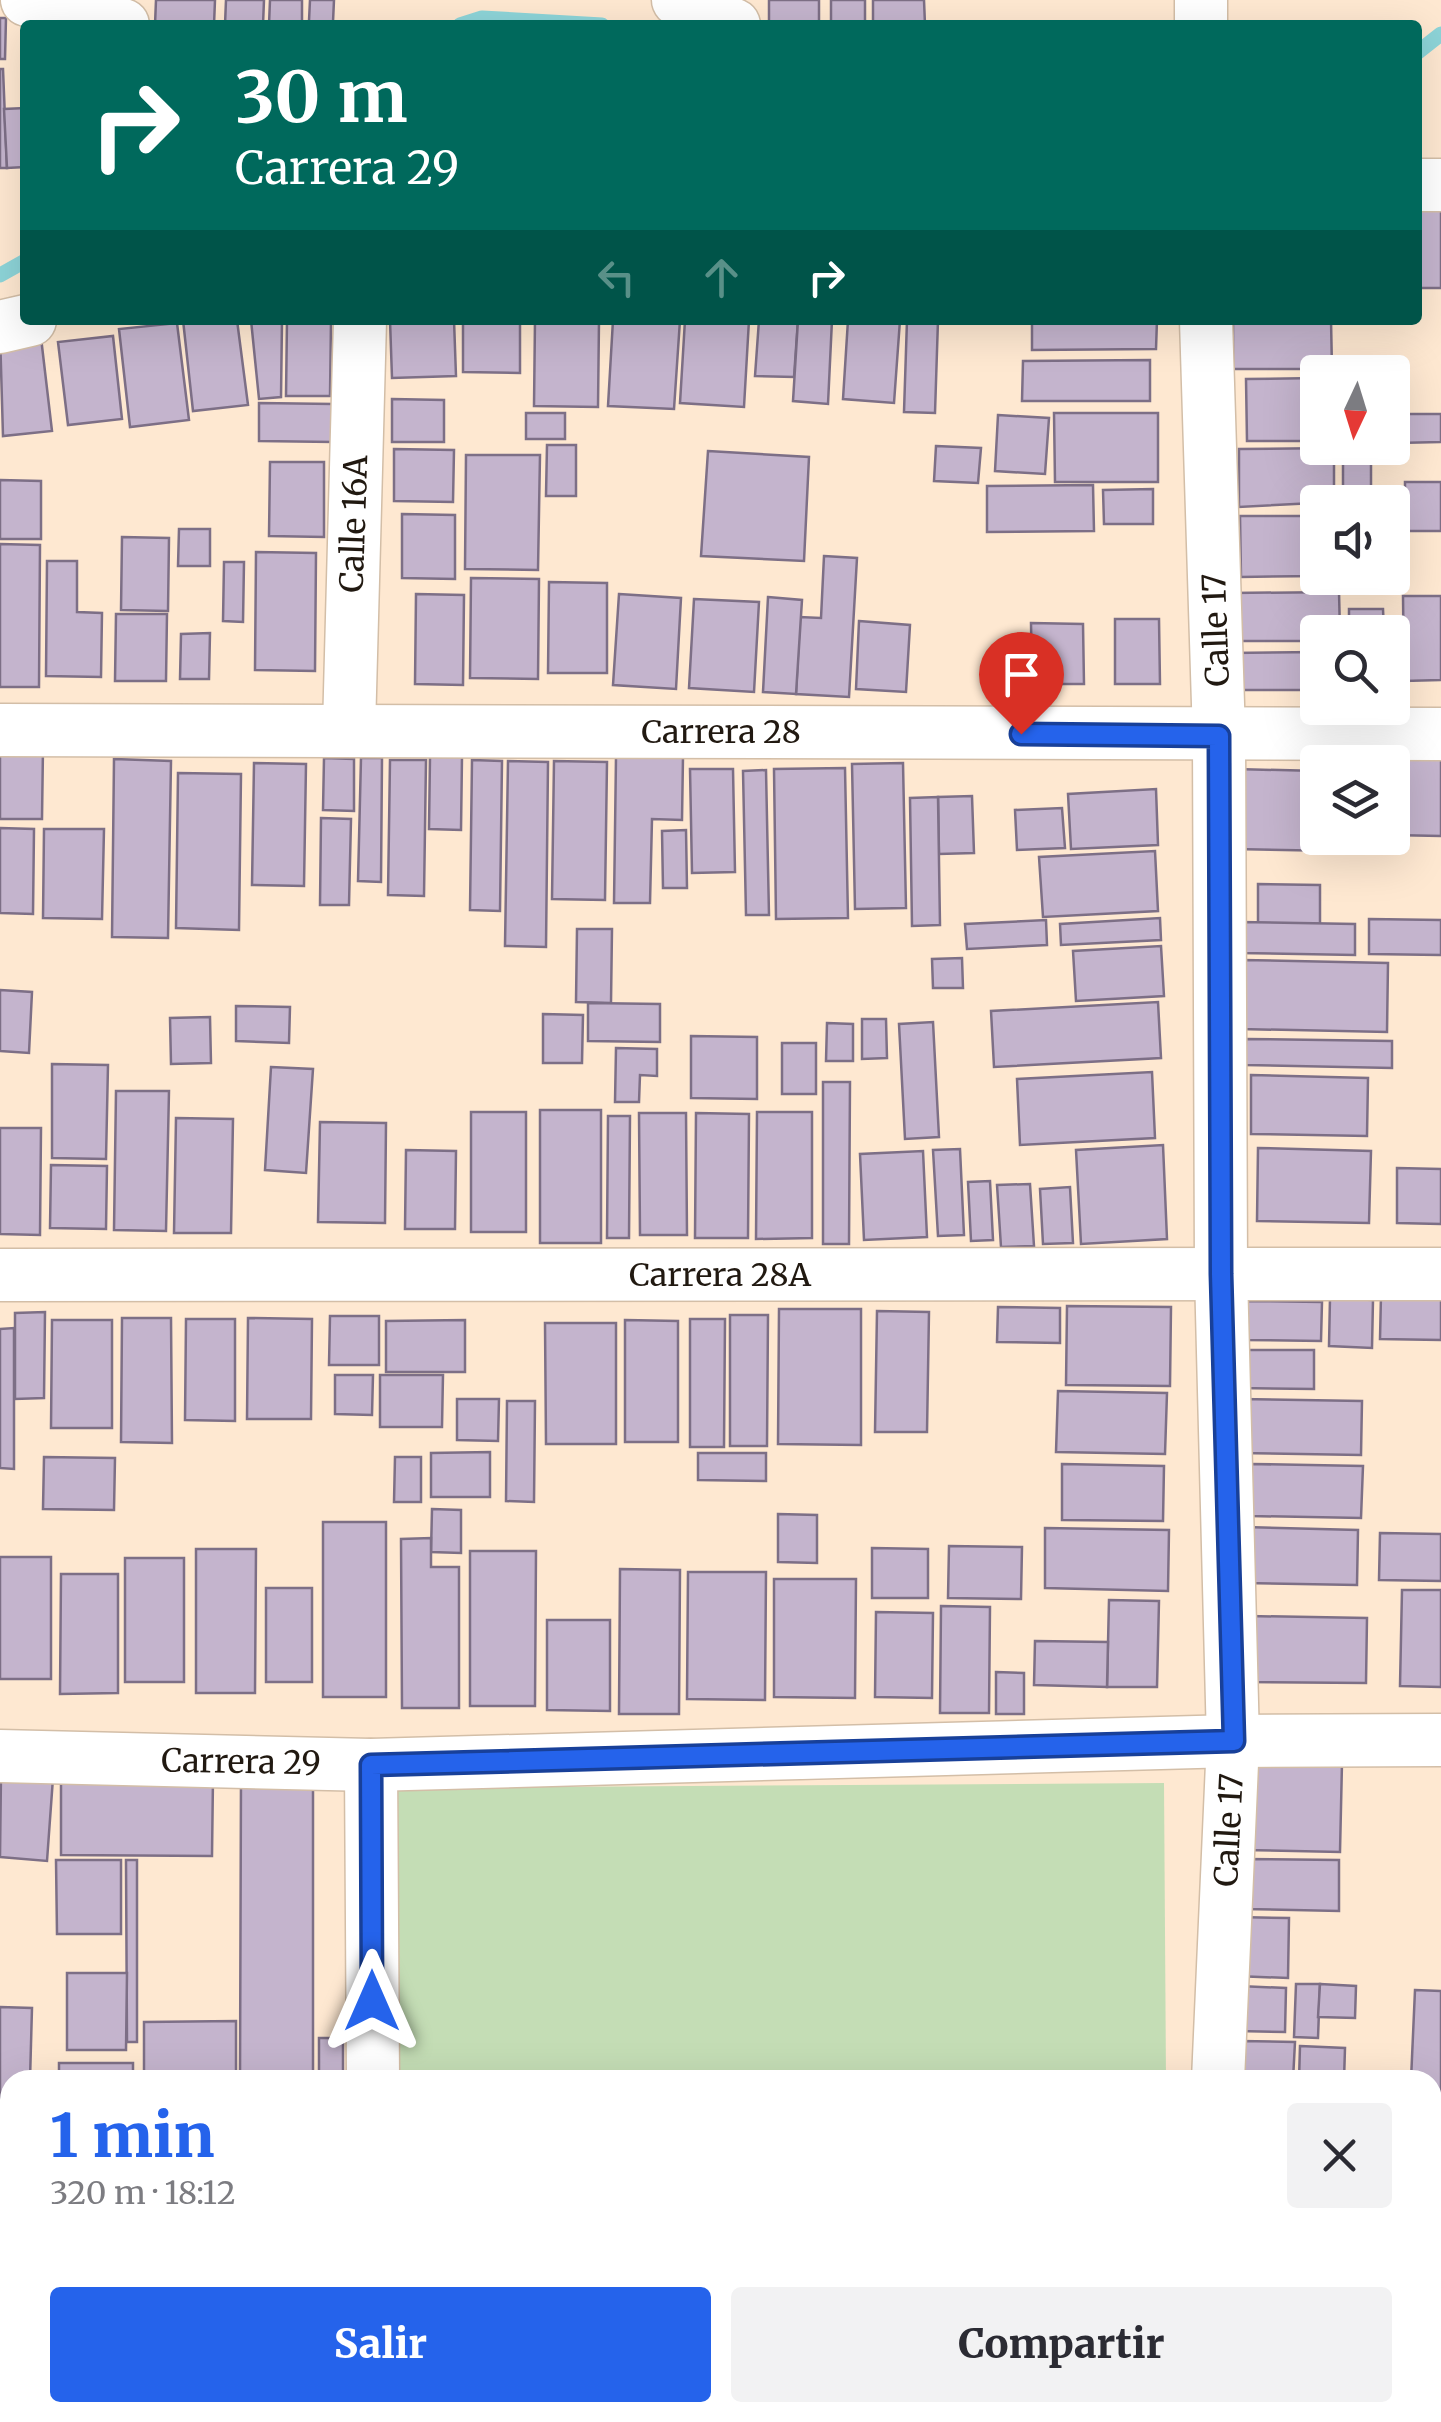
<!DOCTYPE html>
<html lang="es">
<head>
<meta charset="utf-8">
<style>
	:root { --surface:#fff; --page:#f2f2f3; --text:#2b2b33; --muted:#7c7c81; --accent:#2563eb }
	body { margin:0; font-family:Merriweather,serif; background:var(--page); color:var(--text); height:100vh; display:flex; flex-direction:column; font-size:38px; white-space:nowrap }
	* { box-sizing:border-box; margin:0 }
	p { font-size:32px; color:var(--muted) }
	.icon { flex:none; width:55px; height:55px; fill:none; stroke:currentColor; stroke-width:2; stroke-linecap:round; stroke-linejoin:round }
	.map { position:relative; flex:1; overflow:hidden }
	.panel { position:absolute; left:0px; top:2070px; width:1442px; height:352px; display:flex; flex-direction:column; background:var(--surface); border-radius:30px 30px 0 0; box-shadow:0 10px 40px #0002 }
	.panel>* { flex:none }
	.banner { position:absolute; left:20px; top:20px; width:1402px; height:305px; border-radius:10px; box-shadow:0 10px 40px #0002; background:#00695c; color:#fff; overflow:hidden }
	.needle { width:65px; rotate:184deg }
	.controls { position:absolute; left:1300px; top:355px; display:grid; gap:20px }
	.controls a { display:grid; place-items:center; width:110px; height:110px; border-radius:10px; background:var(--surface); box-shadow:0 10px 40px #0002; font-size:50px }
	.pin { position:absolute; display:grid; place-items:center; width:85px; height:85px; color:#fff; margin:-102px -42px; border-radius:50% 50% 50% 0; rotate:-45deg; box-shadow:0 0 10px #0007 }
	.pin .icon { rotate:45deg }
	.me { position:absolute; width:110px; margin:-55px; rotate:0deg; stroke-linejoin:round; filter:drop-shadow(0 0 8px #0008) }
	.turn { display:flex; align-items:center; gap:35px; height:210px; padding:0 50px; font-size:45px }
	.turn .icon { width:130px; height:130px; stroke-width:2.5 }
	.turn b { display:block; font-size:70px; line-height:85px }
	.lanes { display:flex; align-items:center; height:95px; padding:0 50px; background:#0003; justify-content:center; gap:50px; direction:ltr }
	.lanes .off { opacity:.35 }
	.round { display:grid; place-items:center; flex:none; width:105px; height:105px; border-radius:10px; background:var(--page) }
	.overview { display:flex; align-items:center; justify-content:space-between; height:170px; padding:0 50px }
	h1 { font-size:60px; font-weight:800; line-height:75px; color:var(--accent) }
	.cta { display:flex; gap:20px; margin-top:auto; padding:20px 50px }
	.cta a { flex:1; height:115px; border-radius:10px; background:var(--accent); color:#fff; font-size:40px; font-weight:800; line-height:115px; text-align:center }
	.cta a+a { background:var(--page); color:var(--text) }
	.map>svg:first-child { display:block }
	.green { fill:#c4ddb5 }
	.lines { fill:none; stroke-linecap:round; stroke-linejoin:round }
	.stream { stroke:#8dd4d8; stroke-width:15 }
	.building { fill:#c4b4cd; stroke:#7d6f86; stroke-width:2.5 }
	.street-casing { stroke:#d3bea7; stroke-width:55 }
	.street { stroke:#fff; stroke-width:52 }
	.route-casing { stroke:#184099; stroke-width:25 }
	.route { stroke:#2563eb; stroke-width:18 }
	.labels { text-anchor:middle; dominant-baseline:central; stroke-width:9; stroke-linejoin:round; paint-order:stroke }
	.street-label { font-size:32px; fill:#211911; stroke:#fff }
</style>
</head>
<body>
<div class="map">
<svg width="1441" height="2422" viewBox="0 0 1441 2422">
	<rect width="100%" height="100%" fill="#fee8d1"/>
	<path class="green" d="M1164 1783 1166 2080H393L391 1788Z"/>
	<g class="lines">
		<g class="stream">
			<path d="M460 25 482 18 602 25"/>
			<path d="M1418 52 1441 34"/>
			<path d="M0 275 25 261"/>
		</g>
	</g>
	<g class="building">
		<path d="M156 0H215L214 25H155Z"/>
		<path d="M226 0H264L263 25H225Z"/>
		<path d="M270 0H302V25H269Z"/>
		<path d="M310 0H334L333 22 309 21Z"/>
		<rect x="769" y="0" width="50" height="25"/>
		<rect x="831" y="0" width="34" height="25"/>
		<path d="M873 0H924L925 25H873Z"/>
		<path d="M0 18H6L5 59H0Z"/>
		<path d="M0 69H3L7 168H0Z"/>
		<path d="M25 108V167L7 168 4 109Z"/>
		<rect x="1418" y="208" width="23" height="80"/>
		<path d="M183 320H237L248 405 193 411Z"/>
		<path d="M251 320H282L281 397 259 399Z"/>
		<path d="M287 320H331L330 396H286Z"/>
		<path d="M390 320H454L456 376 392 378Z"/>
		<path d="M463 320H520V373L463 372Z"/>
		<path d="M535 320H599L598 407 534 406Z"/>
		<path d="M613 320H680L674 409 608 406Z"/>
		<path d="M685 320H749L744 407 680 403Z"/>
		<path d="M759 320H798L794 377 755 376Z"/>
		<path d="M798 320H832L828 404 793 401Z"/>
		<path d="M848 320H900L894 403 843 399Z"/>
		<path d="M907 320H938L935 413 904 412Z"/>
		<path d="M1032 320H1157L1156 349 1032 350Z"/>
		<path d="M1233 320H1331L1332 369H1233Z"/>
		<path d="M177 323 189 420 130 427 119 329Z"/>
		<path d="M40 329 52 431 3 436 0 333Z"/>
		<path d="M113 336 122 419 68 425 58 342Z"/>
		<path d="M1150 360V401H1022L1023 361Z"/>
		<path d="M1318 378V441H1247L1246 379Z"/>
		<path d="M392 399 444 400V442H392Z"/>
		<path d="M259 403 333 404V442L259 441Z"/>
		<rect x="526" y="413" width="39" height="26"/>
		<path d="M1054 413H1158V482H1055Z"/>
		<path d="M1396 414H1441V442L1397 443Z"/>
		<path d="M998 415 1049 418 1045 474 995 471Z"/>
		<path d="M547 445H576V496H546Z"/>
		<path d="M936 446 981 448 978 483 934 481Z"/>
		<path d="M1334 448V502L1239 507V449Z"/>
		<path d="M394 449 454 450 453 502 394 501Z"/>
		<path d="M708 451 809 457 804 561 701 556Z"/>
		<path d="M1371 453V502H1343V454Z"/>
		<path d="M466 455H540L538 570 465 569Z"/>
		<path d="M270 462H324V537L269 536Z"/>
		<path d="M0 480 41 481V539H0Z"/>
		<rect x="1405" y="482" width="36" height="49"/>
		<path d="M1093 485 1094 531 987 532V486Z"/>
		<path d="M1153 489V524H1104L1103 490Z"/>
		<path d="M402 514 455 515V579L402 578Z"/>
		<path d="M1240 516H1318V576L1241 577Z"/>
		<path d="M179 529H210V566H178Z"/>
		<path d="M122 537 169 538 168 611 121 610Z"/>
		<path d="M0 544 40 545 39 687H0Z"/>
		<path d="M256 552 316 553 315 671 255 670Z"/>
		<path d="M824 556 857 558 849 697 796 694 800 617 821 618Z"/>
		<path d="M47 561H77V612L102 613 101 677 46 676Z"/>
		<path d="M224 562H244L243 622 223 621Z"/>
		<path d="M471 578 539 579 538 679 470 678Z"/>
		<path d="M549 582 607 583V673H548Z"/>
		<path d="M1339 592 1340 632H1318V641H1232L1231 593Z"/>
		<path d="M416 594 464 595 463 685 415 684Z"/>
		<path d="M619 594 681 598 676 689 613 685Z"/>
		<path d="M1403 596H1441V680L1404 681Z"/>
		<path d="M768 597 802 600 796 694 763 692Z"/>
		<path d="M694 599 759 602 754 692 689 688Z"/>
		<path d="M1349 609H1383L1384 632H1349Z"/>
		<path d="M116 614H167L166 681H115Z"/>
		<path d="M1115 619H1159L1160 684H1115Z"/>
		<path d="M859 621 910 625 906 692 856 689Z"/>
		<path d="M1031 623 1083 624 1084 684H1032Z"/>
		<path d="M210 633 209 679H180L181 634Z"/>
		<path d="M1318 652V690H1230V653Z"/>
		<path d="M0 747 43 748 42 819H0Z"/>
		<path d="M1363 756 1441 758V836L1392 835V762H1363Z"/>
		<path d="M430 757H462L461 830 429 829Z"/>
		<path d="M616 757H683L682 820 652 819 650 903H614Z"/>
		<path d="M324 758 354 759V811L323 810Z"/>
		<path d="M361 758H382L381 882 358 881Z"/>
		<path d="M114 759 171 761 168 938 112 937Z"/>
		<path d="M390 760H426L424 896 388 895Z"/>
		<path d="M472 760 502 761 500 911 470 910Z"/>
		<path d="M508 761 548 762 546 947 505 946Z"/>
		<path d="M554 761 607 762 605 900 552 899Z"/>
		<path d="M254 763 306 764 304 886 252 885Z"/>
		<path d="M903 763 906 908 855 909 852 764Z"/>
		<path d="M845 768 848 918 776 919 774 769Z"/>
		<path d="M690 769H733L735 872 692 873Z"/>
		<path d="M1235 769 1318 771V838H1336V851L1234 849Z"/>
		<path d="M766 770 769 915H746L743 771Z"/>
		<path d="M178 773 241 774 239 930 176 928Z"/>
		<path d="M1156 789 1158 845 1071 849 1068 794Z"/>
		<path d="M972 796 974 853 939 854 938 797Z"/>
		<path d="M938 797 940 925 912 926 910 798Z"/>
		<path d="M1062 808 1065 848 1017 850 1015 810Z"/>
		<path d="M321 818 351 819 349 905H320Z"/>
		<path d="M0 828 34 829 33 914 0 913Z"/>
		<path d="M44 829H104L102 919 43 918Z"/>
		<path d="M686 830 687 888H663L662 831Z"/>
		<path d="M1155 851 1158 911 1043 917 1039 857Z"/>
		<path d="M1258 884 1320 885V924L1258 923Z"/>
		<path d="M1160 918 1161 940 1061 945 1060 924Z"/>
		<path d="M1369 919 1441 920V955L1369 954Z"/>
		<path d="M1046 920 1047 945 967 949 965 924Z"/>
		<path d="M1239 922 1355 924V955L1239 953Z"/>
		<path d="M577 929H612L611 1003 576 1002Z"/>
		<path d="M1161 946 1164 996 1076 1001 1073 951Z"/>
		<path d="M962 958 963 988H933L932 959Z"/>
		<path d="M1242 960 1388 963 1387 1032 1240 1029Z"/>
		<path d="M0 990 32 992 29 1053 0 1051Z"/>
		<path d="M1158 1002 1161 1058 994 1067 991 1011Z"/>
		<path d="M588 1003 660 1004V1042L588 1041Z"/>
		<path d="M236 1006 290 1007 289 1043 236 1041Z"/>
		<path d="M543 1014 583 1015 582 1063H543Z"/>
		<path d="M210 1017 211 1063 171 1064 170 1018Z"/>
		<path d="M862 1019H886L887 1058 862 1059Z"/>
		<path d="M933 1022 939 1137 905 1139 899 1024Z"/>
		<path d="M827 1023 853 1024V1061H826Z"/>
		<path d="M691 1036 757 1037V1099L691 1098Z"/>
		<path d="M1246 1039 1392 1041V1068L1245 1065Z"/>
		<rect x="782" y="1043" width="34" height="51"/>
		<path d="M616 1048 657 1049V1076L640 1075 639 1102H615Z"/>
		<path d="M52 1064 108 1065 106 1159 52 1158Z"/>
		<path d="M271 1067 313 1069 306 1173 265 1170Z"/>
		<path d="M1152 1072 1155 1138 1020 1145 1017 1079Z"/>
		<path d="M1251 1075 1368 1078 1367 1136 1251 1134Z"/>
		<path d="M823 1082H850L849 1244H823Z"/>
		<path d="M116 1091H169L166 1231 114 1230Z"/>
		<rect x="540" y="1110" width="61" height="133"/>
		<rect x="471" y="1112" width="55" height="120"/>
		<path d="M757 1112H812V1238L756 1239Z"/>
		<path d="M639 1113H686L687 1235H640Z"/>
		<path d="M696 1113 749 1114 748 1238H695Z"/>
		<path d="M608 1116H630L629 1238H607Z"/>
		<path d="M176 1118 233 1119 231 1233H174Z"/>
		<path d="M320 1122 386 1123 385 1223 318 1222Z"/>
		<path d="M0 1128H41L40 1235 0 1234Z"/>
		<path d="M1163 1145 1167 1239 1081 1244 1076 1150Z"/>
		<path d="M1258 1148 1371 1151 1369 1223 1257 1221Z"/>
		<path d="M960 1149 964 1235 938 1236 933 1150Z"/>
		<path d="M406 1150 456 1151 455 1229H405Z"/>
		<path d="M923 1151 927 1237 864 1240 860 1154Z"/>
		<path d="M51 1165 107 1166 106 1229 50 1228Z"/>
		<path d="M1397 1168 1441 1169V1224L1397 1223Z"/>
		<path d="M990 1181 993 1240 971 1241 968 1182Z"/>
		<path d="M1030 1184 1034 1246 1001 1247 997 1185Z"/>
		<path d="M1070 1187 1073 1243 1043 1244 1040 1189Z"/>
		<path d="M1381 1295 1441 1297V1340L1380 1339Z"/>
		<path d="M1330 1298 1373 1300 1372 1348 1329 1346Z"/>
		<path d="M1245 1301 1322 1302 1321 1341 1244 1340Z"/>
		<path d="M1067 1306 1171 1307 1170 1386 1066 1385Z"/>
		<path d="M998 1307 1060 1308V1343L997 1342Z"/>
		<path d="M779 1309H861V1445L778 1444Z"/>
		<path d="M877 1311 929 1312 927 1432H875Z"/>
		<path d="M45 1312 44 1398 15 1399V1313Z"/>
		<path d="M730 1315H768L767 1446H730Z"/>
		<path d="M330 1316H379V1365H329Z"/>
		<path d="M122 1318H171L172 1443 121 1442Z"/>
		<path d="M248 1318 312 1319 311 1419H247Z"/>
		<path d="M186 1319H235V1421L185 1420Z"/>
		<path d="M690 1319H725L724 1447H690Z"/>
		<path d="M52 1320H112V1428H51Z"/>
		<path d="M465 1320V1372H386V1321Z"/>
		<path d="M625 1320 678 1321V1442H625Z"/>
		<path d="M545 1323H616V1444H546Z"/>
		<path d="M14 1328V1469L0 1468V1329Z"/>
		<path d="M1238 1350H1314V1389L1237 1388Z"/>
		<path d="M335 1375H373L372 1415 335 1414Z"/>
		<path d="M380 1375H443L442 1427H380Z"/>
		<path d="M1058 1391 1167 1393 1165 1454 1056 1452Z"/>
		<path d="M457 1399H499L498 1441 457 1440Z"/>
		<path d="M1240 1399 1362 1401 1361 1455 1239 1453Z"/>
		<path d="M507 1401H535L534 1502 506 1501Z"/>
		<path d="M490 1452V1497H431V1453Z"/>
		<path d="M698 1453H766V1481L698 1480Z"/>
		<path d="M44 1457 115 1458 114 1510 43 1509Z"/>
		<path d="M395 1457H421V1502H394Z"/>
		<path d="M1062 1464 1164 1466 1163 1521 1062 1520Z"/>
		<path d="M1251 1464 1363 1466 1361 1518 1251 1516Z"/>
		<path d="M432 1509 461 1510V1553L431 1552Z"/>
		<path d="M778 1514 817 1515V1563L778 1562Z"/>
		<rect x="323" y="1522" width="63" height="175"/>
		<path d="M1245 1527 1358 1530 1357 1585 1244 1583Z"/>
		<path d="M1045 1528 1169 1530 1168 1591 1045 1588Z"/>
		<path d="M1380 1533 1441 1534V1581L1379 1580Z"/>
		<path d="M431 1538V1567H459V1708H402L401 1539Z"/>
		<path d="M949 1546 1022 1547 1021 1599 948 1598Z"/>
		<path d="M872 1548 928 1549V1598H872Z"/>
		<path d="M196 1549H256L255 1693H196Z"/>
		<path d="M470 1551H536L535 1706H470Z"/>
		<rect x="0" y="1557" width="51" height="122"/>
		<rect x="125" y="1558" width="59" height="124"/>
		<path d="M620 1569 680 1570 679 1714H619Z"/>
		<path d="M688 1572H766L765 1700 687 1699Z"/>
		<path d="M61 1574H118V1693L60 1694Z"/>
		<path d="M774 1579H856L855 1698 774 1697Z"/>
		<rect x="266" y="1588" width="46" height="94"/>
		<path d="M1402 1590H1441V1687L1400 1686Z"/>
		<path d="M1109 1600 1159 1601 1157 1687H1107Z"/>
		<path d="M941 1606 990 1607 989 1713H940Z"/>
		<path d="M876 1612 933 1613 932 1698 875 1697Z"/>
		<path d="M1248 1616 1367 1618 1366 1683 1247 1682Z"/>
		<path d="M547 1620H610V1711L547 1710Z"/>
		<path d="M1035 1641 1108 1642 1107 1687 1034 1685Z"/>
		<path d="M996 1672 1024 1673V1714H996Z"/>
		<path d="M1245 1762 1342 1763 1340 1852 1244 1850Z"/>
		<path d="M1 1774 53 1778 47 1861 0 1857Z"/>
		<path d="M241 1775H313V2080H240Z"/>
		<path d="M61 1778H213L212 1856 61 1855Z"/>
		<path d="M1245 1859 1339 1860V1911L1244 1909Z"/>
		<path d="M56 1860H121V1934H57Z"/>
		<path d="M126 1860H137V2042H127Z"/>
		<path d="M1237 1917 1289 1918 1288 1978 1236 1976Z"/>
		<path d="M67 1973H127L126 2050H67Z"/>
		<path d="M1296 1984H1320L1318 2038 1294 2037Z"/>
		<path d="M1320 1984 1356 1986 1355 2018 1318 2017Z"/>
		<path d="M1239 1986 1286 1988 1285 2032 1238 2031Z"/>
		<path d="M1415 1990 1441 1991V2143L1432 2142V2080H1411Z"/>
		<path d="M0 2007 32 2008 30 2080H10V2132H0Z"/>
		<path d="M236 2021V2080H144V2022Z"/>
		<rect x="319" y="2038" width="24" height="40"/>
		<path d="M1240 2041 1295 2042 1293 2080H1239Z"/>
		<path d="M1300 2046 1345 2048 1344 2080H1299Z"/>
		<rect x="59" y="2063" width="74" height="17"/>
		<path d="M1352 2075 1401 2077V2080H1352Z"/>
		<path d="M1432 2211 1441 2212V2282H1432Z"/>
		<rect x="0" y="2215" width="10" height="107"/>
		<path d="M1432 2336 1441 2337V2367L1432 2366Z"/>
		<rect x="70" y="2412" width="32" height="10"/>
		<rect x="388" y="2412" width="70" height="10"/>
		<path d="M539 2412H605V2419L539 2417Z"/>
		<path d="M617 2412H639L638 2422H617Z"/>
		<path d="M655 2412H686L685 2422H654Z"/>
		<path d="M1242 2412 1364 2414V2422H1242Z"/>
		<path d="M1036 2414 1151 2418V2422H1035Z"/>
	</g>
	<g class="lines">
		<g class="street-casing">
			<g id="street">
				<path d="M27 0 123 25"/>
				<path d="M678 0 734 25"/>
				<path d="M1201 25V0"/>
				<path d="M1418 185H1441"/>
				<path d="M1206 320 1219 736 1221 1274 1233 1741 1218 2080"/>
				<path d="M0 327 30 320"/>
				<path d="M349 729 360 320"/>
				<path d="M0 730 1441 734"/>
				<path d="M0 1275 1441 1274"/>
				<path d="M0 1756 371 1765 1233 1741 1441 1740"/>
				<path d="M371 1765 373 2080"/>
				<path d="M1432 2193H1441"/>
				<path d="M0 2201 10 2202"/>
				<path d="M380 2412 381 2422"/>
				<path d="M1215 2412V2422"/>
			</g>
		</g>
		<use href="#street" class="street"/>
	</g>
	<g class="lines">
		<g class="route-casing">
			<path id="route" d="M372 2001 371 1765 1234 1741 1221 1274 1219 736 1021 734"/>
		</g>
		<use href="#route" class="route"/>
	</g>
	<g class="labels">
		<g class="street-label">
			<text transform="translate(354 524) rotate(-88)">Calle 16A</text>
			<text transform="translate(1216 630) rotate(-92)">Calle 17</text>
			<text x="721" y="732">Carrera 28</text>
			<text x="720" y="1275">Carrera 28A</text>
			<text transform="translate(241 1762) rotate(1)">Carrera 29</text>
			<text transform="translate(1229 1830) rotate(-87)">Calle 17</text>
		</g>
	</g>
</svg>
<div class="controls">
<a><svg class="needle" viewBox="-14 -14 28 28"><path d="M0-13l5 13h-10z" fill="#e53935"/><path d="M0 13l5-13h-10z" fill="#7c7c81"/></svg></a>
<a><svg class="icon" aria-label="sound" viewBox="0 0 24 24"><path d="M4 9h4l5-4v14l-5-4H4zM17 9q2 3 0 6"/></svg></a>
<a><svg class="icon" aria-label="search" viewBox="0 0 24 24"><circle cx="10" cy="10" r="6"/><path d="M15 15l6 6"/></svg></a>
<a><svg class="icon" aria-label="layers" viewBox="0 0 24 24"><path d="M12 4l9 5-9 5-9-5zM3 14l9 5 9-5"/></svg></a>
</div>
<div class="pin" style="left:1021px;top:734px;background:#d93025"><svg class="icon" aria-label="arrive" viewBox="0 0 24 24"><path d="M6 21V4h12l-3 4 3 4H6"/></svg></div>
<svg class="me" style="left:372px;top:2001px" viewBox="-20 -20 40 40"><path d="M0-17L14 15 0 8-14 15z" fill="#2563eb" stroke="#fff" stroke-width="4"/></svg>
<div class="banner">
<div class="turn"><svg class="icon" aria-label="right" viewBox="0 0 24 24"><path d="M7 20v-9h11M14 6l5 5-5 5"/></svg><div><b>30 m</b>Carrera 29</div></div>
<div class="lanes"><svg class="icon off" aria-label="left" viewBox="0 0 24 24"><path d="M17 20v-9H6M10 6l-5 5 5 5"/></svg><svg class="icon off" aria-label="ahead" viewBox="0 0 24 24"><path d="M12 20V5M6 11l6-6 6 6"/></svg><svg class="icon" aria-label="right" viewBox="0 0 24 24"><path d="M7 20v-9h11M14 6l5 5-5 5"/></svg></div>
</div>
<section class="panel">
<div class="overview"><div><h1>1 min</h1><p>320 m · 18:12</p></div><a class="round"><svg class="icon" aria-label="close" viewBox="0 0 24 24"><path d="M6 6l12 12M18 6L6 18"/></svg></a></div>
<div class="cta"><a>Salir</a><a>Compartir</a></div>
</section>
</div>
</body>
</html>
